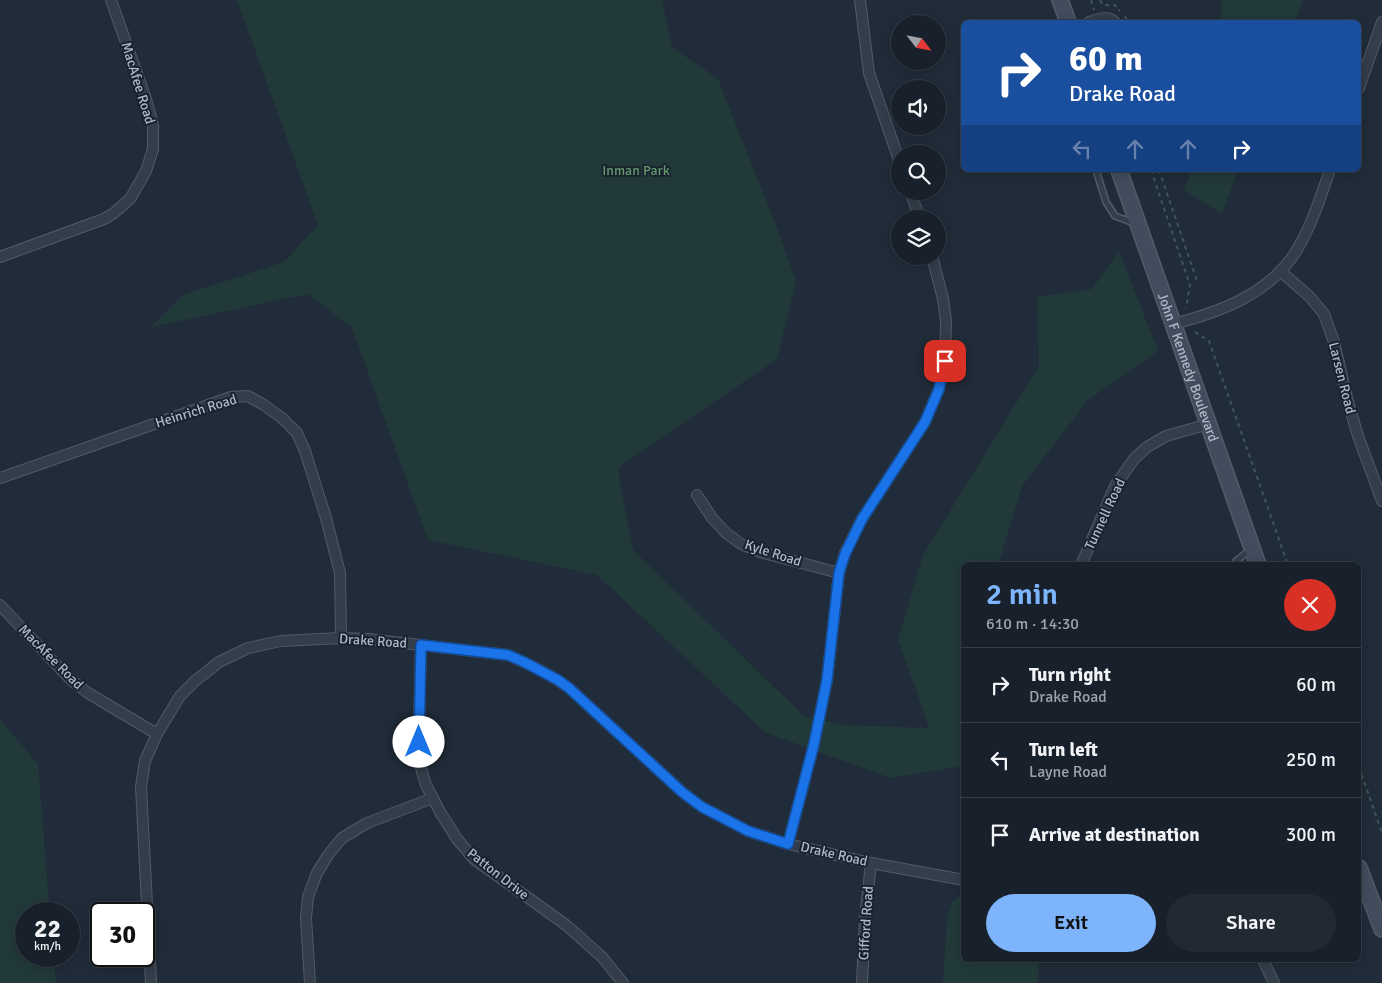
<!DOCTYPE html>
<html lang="en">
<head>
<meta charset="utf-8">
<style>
	:root { --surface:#18212b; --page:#212933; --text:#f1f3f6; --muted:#9fa3a9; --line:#363e47; --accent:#7db4fc }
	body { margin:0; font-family:Signika,sans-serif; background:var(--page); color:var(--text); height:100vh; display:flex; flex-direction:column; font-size:19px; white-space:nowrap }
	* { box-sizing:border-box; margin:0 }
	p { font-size:16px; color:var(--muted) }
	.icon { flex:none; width:28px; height:28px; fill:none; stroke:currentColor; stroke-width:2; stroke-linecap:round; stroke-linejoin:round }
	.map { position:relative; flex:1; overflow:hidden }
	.details { position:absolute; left:961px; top:562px; width:400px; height:400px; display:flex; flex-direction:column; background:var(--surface); border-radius:8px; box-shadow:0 2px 12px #0003,0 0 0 1px var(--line) }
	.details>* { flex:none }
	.hud { position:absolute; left:961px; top:20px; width:400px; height:152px; border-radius:8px; box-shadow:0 2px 12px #0003,0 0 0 1px var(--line); background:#1a4fa0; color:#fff; overflow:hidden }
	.needle { width:32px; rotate:122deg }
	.controls { position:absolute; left:891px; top:15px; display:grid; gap:10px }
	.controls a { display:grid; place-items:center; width:55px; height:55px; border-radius:50%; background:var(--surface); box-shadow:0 2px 12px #0003,0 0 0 1px var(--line); font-size:25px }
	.speed { position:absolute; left:15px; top:902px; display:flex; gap:10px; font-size:25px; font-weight:700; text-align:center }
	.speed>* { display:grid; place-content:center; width:65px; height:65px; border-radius:50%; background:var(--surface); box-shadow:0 2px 12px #0003,0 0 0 1px var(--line); line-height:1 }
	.speed small { font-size:12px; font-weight:400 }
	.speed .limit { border:2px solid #111; border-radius:8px; background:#fff; color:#111 }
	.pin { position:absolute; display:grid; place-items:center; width:42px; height:42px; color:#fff; margin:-21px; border-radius:10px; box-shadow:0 2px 8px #0006 }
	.me { position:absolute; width:55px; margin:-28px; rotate:0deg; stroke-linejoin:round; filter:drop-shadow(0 0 4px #0008) }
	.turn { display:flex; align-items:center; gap:18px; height:105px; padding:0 25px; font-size:22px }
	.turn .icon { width:65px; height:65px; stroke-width:2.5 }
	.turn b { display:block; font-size:35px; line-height:42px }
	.lanes { display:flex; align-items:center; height:48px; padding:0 25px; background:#0003; justify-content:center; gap:25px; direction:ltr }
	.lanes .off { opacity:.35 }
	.round { display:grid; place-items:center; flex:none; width:52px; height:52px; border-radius:26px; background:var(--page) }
	.overview { display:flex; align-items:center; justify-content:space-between; height:85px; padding:0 25px }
	h1 { font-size:30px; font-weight:600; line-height:38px; color:var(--accent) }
	.button { display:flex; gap:10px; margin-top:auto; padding:10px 25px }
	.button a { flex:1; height:58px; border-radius:30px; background:var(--accent); color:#111; font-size:20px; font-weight:600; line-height:58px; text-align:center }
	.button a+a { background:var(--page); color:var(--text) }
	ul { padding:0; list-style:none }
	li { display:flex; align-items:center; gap:15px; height:75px; padding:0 25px; border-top:1px solid var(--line) }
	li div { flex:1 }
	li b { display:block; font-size:19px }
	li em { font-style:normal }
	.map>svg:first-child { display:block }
	.green { fill:#22393a }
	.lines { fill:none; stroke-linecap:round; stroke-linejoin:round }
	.lane-casing { stroke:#515b67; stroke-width:8 }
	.street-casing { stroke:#515b67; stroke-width:12 }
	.secondary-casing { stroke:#515b67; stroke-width:18 }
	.path { stroke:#3f5658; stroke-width:2; stroke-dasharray:4 4; stroke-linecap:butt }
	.lane { stroke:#333e4a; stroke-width:5 }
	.street { stroke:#333e4a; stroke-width:10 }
	.secondary { stroke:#414d5d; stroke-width:15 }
	.route-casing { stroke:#114b97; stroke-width:12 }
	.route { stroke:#1a73e8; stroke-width:9 }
	.labels { text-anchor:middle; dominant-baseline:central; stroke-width:4; stroke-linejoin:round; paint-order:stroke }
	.street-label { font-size:14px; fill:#aeb8c6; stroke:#19232e }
	.park-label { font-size:14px; fill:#64986e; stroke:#19232e }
</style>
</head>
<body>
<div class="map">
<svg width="1382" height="983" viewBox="0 0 1382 983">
	<rect width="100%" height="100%" fill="#202c39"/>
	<g class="green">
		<path d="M237 0H662L672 47 718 79 776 225 796 282 777 359 619 467 620 482 633 550 805 717 844 725 929 728 898 639 923 555 1039 366 1037 297 1092 289 1119 251 1158 351 1088 400 1022 486 998 565H964V766L891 778 766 733 597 575 428 540 352 328 308 294 151 327 183 295 284 262 318 225Z"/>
		<path d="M1221 0H1303L1295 22H1221Z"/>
		<path d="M1192 170H1238L1222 214 1184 190Z"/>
		<path d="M0 720 38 764 50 914H26V956H54L56 983H0Z"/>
		<path d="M964 892V960H1039L1038 983H943L947 918 952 902Z"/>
	</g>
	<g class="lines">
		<g class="lane-casing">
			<g id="lane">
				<path d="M1096 170 1106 202 1115 216 1134 223"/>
				<path d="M1234 565 1236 561 1250 550"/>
			</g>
		</g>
		<g class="street-casing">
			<g id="street">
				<path d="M860 0 869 73 900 163"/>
				<path d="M1089 22C1099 19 1107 15 1115 22"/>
				<path d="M1359 88 1382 22"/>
				<path d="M910 191 920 219"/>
				<path d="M0 257 104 219 114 213 130 199 146 171 153 149V125L146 99 111 0"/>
				<path d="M1280 271 1310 297 1324 314 1334 342 1348 402 1358 436 1382 501"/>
				<path d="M1173 324C1221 312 1272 293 1298 248 1312 224 1321 196 1330 170"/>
				<path d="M0 478 231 397 248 396 264 405 282 418 297 433 305 451 326 518 340 573 341 638"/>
				<path d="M697 495 712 518 726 533 741 544 760 552 839 573"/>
				<path d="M1081 565 1115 486 1134 459 1147 447 1166 436 1209 424"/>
				<path d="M0 605 70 679 88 693 157 734"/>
				<path d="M421 645 419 727V757L422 772 426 785 440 812 457 839 474 859 566 925 602 957 623 983"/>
				<path d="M788 844 814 744 827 680 839 573 845 553 862 519 925 422 939 389 945 361 946 321 943 299 932 256"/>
				<path d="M1263 960 1274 983"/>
				<path d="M151 983 141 787 145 761 157 734 180 696 195 681 219 662 248 648 281 641 341 638 368 639 508 655C529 664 550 674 569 688L682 792 702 807 748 831 788 844 871 863 964 880"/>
				<path d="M310 983 306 918 308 897 317 873 328 855 342 838 367 823 433 798"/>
				<path d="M862 983 865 919 871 863"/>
			</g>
		</g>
		<g class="secondary-casing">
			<g id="secondary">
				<path d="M1060 0 1068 22"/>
				<path id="s1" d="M1119 170 1258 565"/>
				<path d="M1359 868 1382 929"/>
			</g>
		</g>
		<g class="path">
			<path d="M1091 0 1094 10"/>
			<path d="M1100 0 1103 5H1115L1120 11"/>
			<path d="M1125 16 1128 22"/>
			<path d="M1151 170 1190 285 1186 308"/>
			<path d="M1159 170 1197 281"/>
			<path d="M1195 332 1209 341 1288 565"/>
			<path d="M1359 767 1382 833"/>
		</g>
		<use href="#lane" class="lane"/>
		<use href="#street" class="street"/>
		<use href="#secondary" class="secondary"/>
	</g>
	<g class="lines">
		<g class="route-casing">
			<path id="route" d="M419 742 421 645 508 655 524 662 558 680 569 688 682 792 702 807 748 831 788 844 814 744 827 680 839 573 845 554 862 519 925 422 939 389 945 361"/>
		</g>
		<use href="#route" class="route"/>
	</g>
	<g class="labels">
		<g class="street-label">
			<text transform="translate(138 83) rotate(73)">MacAfee Road</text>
			<text stroke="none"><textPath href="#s1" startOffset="209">John F Kennedy Boulevard</textPath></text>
			<text transform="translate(1342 378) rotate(76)">Larsen Road</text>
			<text transform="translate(196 411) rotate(-17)">Heinrich Road</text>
			<text transform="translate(1105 514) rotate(-65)">Tunnell Road</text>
			<text transform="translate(773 553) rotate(18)">Kyle Road</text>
			<text transform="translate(373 641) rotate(4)">Drake Road</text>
			<text transform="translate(51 657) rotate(45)">MacAfee Road</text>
			<text transform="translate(834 854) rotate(13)">Drake Road</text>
			<text transform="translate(498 874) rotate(38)">Patton Drive</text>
			<text transform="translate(866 923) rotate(-86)">Gifford Road</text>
		</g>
		<g class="park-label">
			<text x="636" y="170">Inman Park</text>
		</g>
	</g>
</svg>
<div class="controls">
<a><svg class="needle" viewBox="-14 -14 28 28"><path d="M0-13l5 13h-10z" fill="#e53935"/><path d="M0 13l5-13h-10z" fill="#9fa3a9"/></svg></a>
<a><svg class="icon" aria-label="sound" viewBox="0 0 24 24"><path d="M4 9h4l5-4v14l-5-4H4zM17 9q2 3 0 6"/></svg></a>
<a><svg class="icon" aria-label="search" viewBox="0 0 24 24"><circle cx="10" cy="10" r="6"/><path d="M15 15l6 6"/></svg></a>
<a><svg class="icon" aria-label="layers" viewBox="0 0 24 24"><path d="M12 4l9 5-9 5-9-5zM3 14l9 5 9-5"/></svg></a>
</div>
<div class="speed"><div>22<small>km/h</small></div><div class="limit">30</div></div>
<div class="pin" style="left:945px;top:361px;background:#d93025"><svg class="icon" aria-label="arrive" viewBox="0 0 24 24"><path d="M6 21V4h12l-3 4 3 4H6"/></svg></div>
<svg class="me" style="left:419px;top:742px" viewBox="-20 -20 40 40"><circle r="19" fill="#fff"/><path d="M0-13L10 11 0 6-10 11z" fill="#1a73e8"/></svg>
<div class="hud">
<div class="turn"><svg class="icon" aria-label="right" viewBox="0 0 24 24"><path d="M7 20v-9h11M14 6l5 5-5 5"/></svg><div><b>60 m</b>Drake Road</div></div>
<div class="lanes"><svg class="icon off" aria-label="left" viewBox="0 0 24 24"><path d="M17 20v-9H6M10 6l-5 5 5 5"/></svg><svg class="icon off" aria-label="ahead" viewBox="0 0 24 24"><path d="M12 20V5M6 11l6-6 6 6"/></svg><svg class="icon off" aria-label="ahead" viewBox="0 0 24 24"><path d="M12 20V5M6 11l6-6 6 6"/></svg><svg class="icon" aria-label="right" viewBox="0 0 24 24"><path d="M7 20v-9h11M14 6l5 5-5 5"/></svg></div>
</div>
<section class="details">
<div class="overview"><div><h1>2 min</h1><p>610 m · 14:30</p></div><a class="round" style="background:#d93025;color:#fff"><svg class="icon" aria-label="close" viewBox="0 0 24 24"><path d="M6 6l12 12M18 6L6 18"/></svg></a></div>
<ul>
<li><svg class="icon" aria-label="right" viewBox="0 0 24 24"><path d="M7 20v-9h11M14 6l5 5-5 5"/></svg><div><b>Turn right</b><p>Drake Road</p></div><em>60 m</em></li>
<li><svg class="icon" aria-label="left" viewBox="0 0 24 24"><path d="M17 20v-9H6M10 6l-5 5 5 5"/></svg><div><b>Turn left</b><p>Layne Road</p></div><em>250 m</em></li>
<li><svg class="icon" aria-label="arrive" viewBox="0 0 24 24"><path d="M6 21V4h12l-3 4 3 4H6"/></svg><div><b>Arrive at destination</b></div><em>300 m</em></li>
</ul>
<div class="button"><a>Exit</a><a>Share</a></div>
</section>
</div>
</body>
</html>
